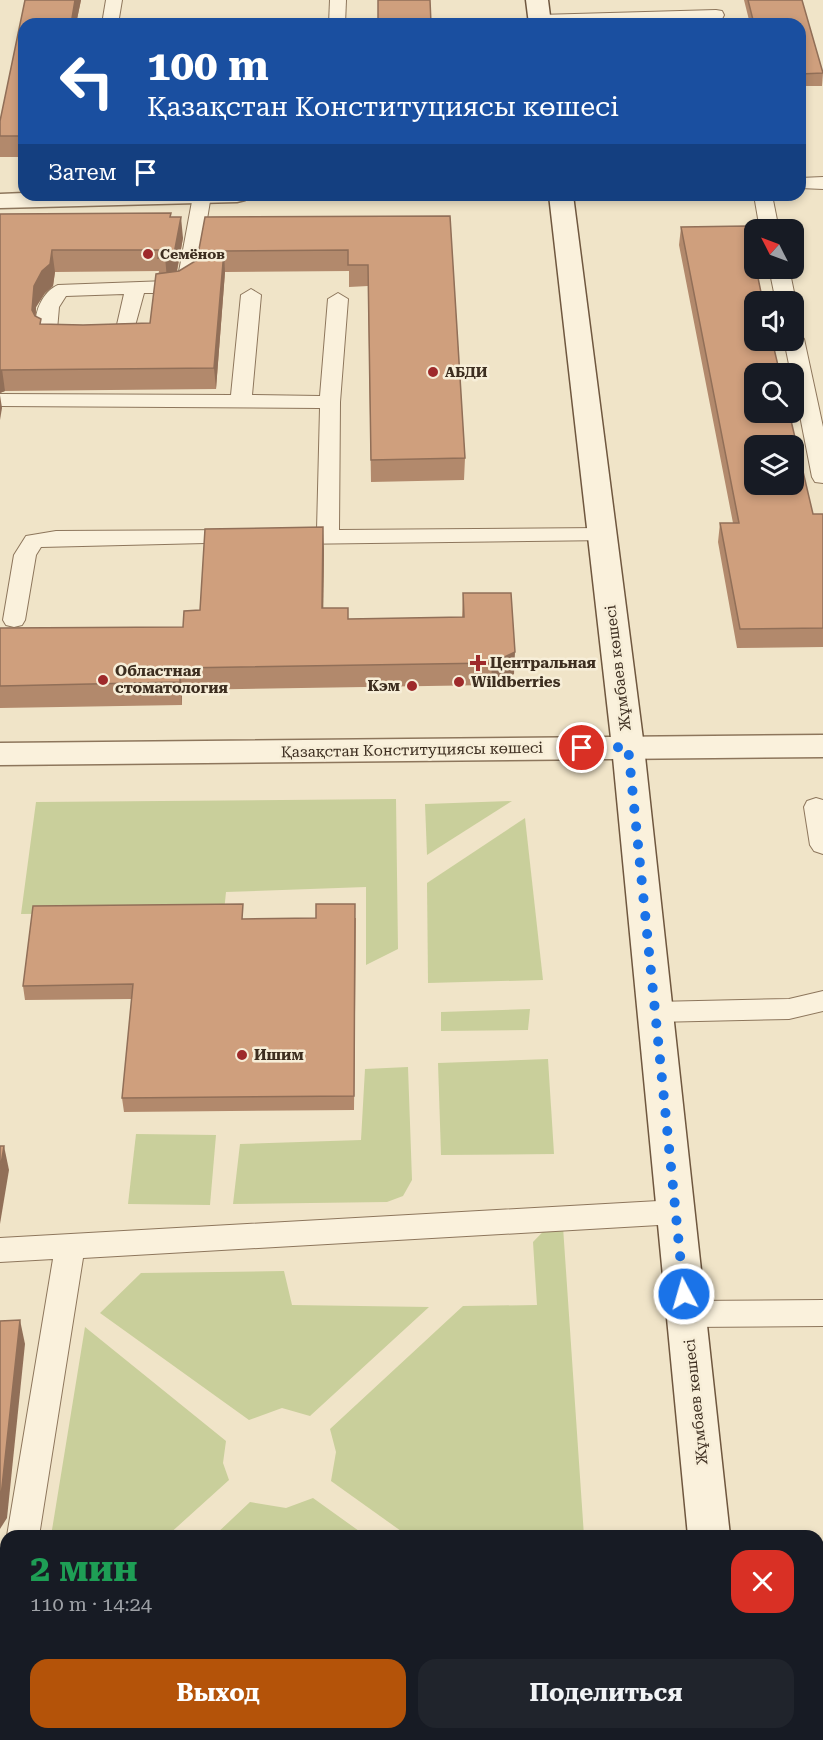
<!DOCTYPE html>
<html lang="ru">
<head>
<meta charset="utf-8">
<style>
	:root { --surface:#171b24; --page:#20242c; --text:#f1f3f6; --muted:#9ea1a6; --accent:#b45309 }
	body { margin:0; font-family:"Roboto Serif",serif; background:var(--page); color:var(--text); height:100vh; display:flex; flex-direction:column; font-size:22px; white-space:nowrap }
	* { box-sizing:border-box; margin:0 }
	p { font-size:20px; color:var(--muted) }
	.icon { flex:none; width:33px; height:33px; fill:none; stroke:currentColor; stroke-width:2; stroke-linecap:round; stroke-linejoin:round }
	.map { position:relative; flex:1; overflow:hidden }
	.side { position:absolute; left:0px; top:1530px; width:824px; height:210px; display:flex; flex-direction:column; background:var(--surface); border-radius:18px 18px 0 0; box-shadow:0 3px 9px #0003 }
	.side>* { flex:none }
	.guide { position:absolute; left:18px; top:18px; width:788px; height:183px; border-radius:18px; box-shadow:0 3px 9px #0003; background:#1a4fa0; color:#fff; overflow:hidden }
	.needle { width:39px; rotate:312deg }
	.controls { position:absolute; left:744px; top:219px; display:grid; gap:12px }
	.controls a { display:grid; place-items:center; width:60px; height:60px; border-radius:12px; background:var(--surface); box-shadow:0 3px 9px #0003; font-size:30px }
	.pin { position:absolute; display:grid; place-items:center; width:51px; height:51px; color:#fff; margin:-26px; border:3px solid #fff; border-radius:50%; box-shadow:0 2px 6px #0007 }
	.me { position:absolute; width:66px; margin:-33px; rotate:354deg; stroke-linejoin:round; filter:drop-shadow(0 0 4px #0008) }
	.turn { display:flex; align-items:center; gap:21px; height:126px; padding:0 30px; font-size:27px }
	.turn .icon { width:78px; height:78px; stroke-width:2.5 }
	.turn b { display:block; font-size:42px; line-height:51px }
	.then { display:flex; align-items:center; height:57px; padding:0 30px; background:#0003; gap:12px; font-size:22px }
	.round { display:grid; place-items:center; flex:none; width:63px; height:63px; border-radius:18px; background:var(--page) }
	.overview { display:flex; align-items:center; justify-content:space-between; height:102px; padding:0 30px }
	h1 { font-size:36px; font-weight:700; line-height:45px; color:#1e9e55 }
	.action { display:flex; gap:12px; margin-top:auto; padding:12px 30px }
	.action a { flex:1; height:69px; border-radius:18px; background:var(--accent); color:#fff; font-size:24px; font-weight:700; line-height:69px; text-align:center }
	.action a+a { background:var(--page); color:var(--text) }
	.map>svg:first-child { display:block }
	.green { fill:#c9cf9b }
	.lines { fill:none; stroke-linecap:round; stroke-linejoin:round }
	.service-casing { stroke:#8d765c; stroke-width:2 }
	.pedestrian-casing { stroke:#8d765c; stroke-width:3 }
	.minor-casing { stroke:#8d765c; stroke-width:3 }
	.secondary-casing { stroke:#6f573f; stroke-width:3 }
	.service { fill:#faf1dc; fill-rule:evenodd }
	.pedestrian { fill:#faf1dc; fill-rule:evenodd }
	.minor { fill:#faf1dc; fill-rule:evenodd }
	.secondary { fill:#faf1dc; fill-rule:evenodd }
	.wall { fill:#b2896c; fill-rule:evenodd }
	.shaded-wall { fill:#916f58 }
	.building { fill:#cf9f7d; stroke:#916f58; stroke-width:1.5; fill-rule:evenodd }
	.route { stroke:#1a73e8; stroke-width:10; stroke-dasharray:0 18 }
	.poi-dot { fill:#9e2a2b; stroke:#f7eed8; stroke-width:2 }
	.labels { text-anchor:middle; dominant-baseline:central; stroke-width:5; stroke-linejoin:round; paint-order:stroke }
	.far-poi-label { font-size:14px; font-weight:bold; fill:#3d2e20; stroke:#f7eed8; text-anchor:start }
	.poi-label { font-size:15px; font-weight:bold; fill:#3d2e20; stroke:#f7eed8; text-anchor:start }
	.street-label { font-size:15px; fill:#3d2e20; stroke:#f7eed8 }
</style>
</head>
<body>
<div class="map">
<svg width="823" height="1740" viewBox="0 0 823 1740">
	<rect width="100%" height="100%" fill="#f0e4c8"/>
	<g class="green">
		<path d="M396 799 398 949 366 965V887L226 892 224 912 21 914 36 802Z"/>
		<path d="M512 801 427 855 425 804Z"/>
		<path d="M525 818 543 980 428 983 427 883Z"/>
		<path d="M530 1009 528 1030 441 1031V1012Z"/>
		<path d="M548 1059 554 1154 441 1155 438 1063Z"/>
		<path d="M408 1067 412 1180 403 1196 387 1202 233 1204 240 1144 361 1140 365 1069Z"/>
		<path d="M136 1134 216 1135 210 1205 128 1204Z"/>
		<path d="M562 1212 584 1536H408L331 1481 336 1452 330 1429 463 1306 537 1305 533 1242Z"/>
		<path d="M284 1271 292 1305 429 1307 310 1416 282 1408 249 1420 100 1313 141 1273Z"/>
		<path d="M85 1327 226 1441 223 1463 229 1480 167 1536H51Z"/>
		<path d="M313 1498 366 1536H214L250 1502 286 1508Z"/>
	</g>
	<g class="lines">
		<g class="service-casing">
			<g id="service">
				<path d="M106 0H122L118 24H102Z"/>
				<path d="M330 0H346L345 24H329Z"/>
				<path d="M716 10 722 11 724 15 722 19 535 24 531 20 539 15Z"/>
				<path d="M823 177V189L800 188V178Z"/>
				<path d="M211 195 197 280C186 295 160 293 144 293L132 337C104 346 68 348 40 337 29 321 41 292 58 285L167 281 178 277 193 196ZM124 294 116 329 86 332 57 330 59 307 66 296Z"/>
				<path d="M754 195H772L779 230H760Z"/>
				<path d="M769 268H789L796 302 794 305V302H776Z"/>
				<path d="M251 289 261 295 252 395 320 396 328 299 338 293 348 299 340 402 339 530 602 528 610 530 613 535 610 540 291 544 283 542 280 537 283 532 317 530 320 408 0 406V394L231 395 241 295Z"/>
				<path d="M794 333 801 335 804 339 823 427V483L815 482 812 477 794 385V374H791L784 340H794Z"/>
				<path d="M239 530 247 532 250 537 247 542 41 547 36 555 25 620 22 625 14 627 6 625 3 620 14 555 26 536 56 531Z"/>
				<path d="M816 798 823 800V854L814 851 810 845 804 807 807 801Z"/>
				<path d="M823 991V1011L789 1019 655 1022 645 1019 642 1012 645 1005 655 1002 789 999Z"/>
				<path d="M676 1200 686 1204 691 1212 686 1220 676 1224 83 1258 39 1536H7L53 1259 0 1262V1238Z"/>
				<path d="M823 1300V1326L686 1327 675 1323 671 1314 675 1305 686 1301Z"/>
				<rect x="0" y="1579" width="6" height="30"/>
				<path d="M6 1620V1692L0 1694V1623Z"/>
			</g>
		</g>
		<g class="pedestrian-casing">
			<path id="pedestrian" d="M823 735V757L0 765V743Z"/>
		</g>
		<g class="minor-casing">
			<path id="minor" d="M24 193V195H249L245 200 237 202 0 208V194Z"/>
		</g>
		<g class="secondary-casing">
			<g id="secondary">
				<path d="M526 0H548L551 24H529Z"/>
				<path d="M549 195H573L644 747 730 1536H688L612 747Z"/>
				<path d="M708 1734H752L753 1740H709Z"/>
			</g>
		</g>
		<use href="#service" class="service"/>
		<use href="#pedestrian" class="pedestrian"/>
		<use href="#minor" class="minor"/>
		<use href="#secondary" class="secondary"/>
	</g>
	<g class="wall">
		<path d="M25 0H81L76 24H24V157H0V121Z"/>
		<path d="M744 0H802L823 73 822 86H800V24H750Z"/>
		<path d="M171 213V217L183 238 177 272 179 271 197 260 205 217 450 216 465 458 464 480 371 482 368 286 349 287V271L225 272 216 389 5 391 0 393V214ZM159 271 150 323 83 325 41 324 36 317V307L45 293 53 286 55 272Z"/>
		<path d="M681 227 813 514H823V647L737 648 718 542 720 523H733L679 245Z"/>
		<path d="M324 549 323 608 348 619 462 617 463 593 514 674 491 685 182 690V705L0 708V628L183 627 200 610Z"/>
		<path d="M356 918 354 1110 124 1112 122 1098 132 999 25 1000 23 986 244 919Z"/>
	</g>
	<g class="shaded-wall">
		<path d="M75 0H81L76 24H71Z"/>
		<path d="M181 217 183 238 176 275 167 279 165 257Z"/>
		<path d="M52 250 55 272 53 286 45 293 36 307 35 331 32 310 34 286Z"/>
		<path d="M224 251 225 272 216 389 214 368Z"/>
		<path d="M2 369 5 391 0 393V370Z"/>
		<path d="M0 395 2 408 0 420Z"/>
		<path d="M323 527 324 549 323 631 322 608Z"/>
		<path d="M515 652 514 674 491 685 492 663Z"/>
		<path d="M180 668 182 690V705L180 682Z"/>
		<path d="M4 1146 9 1170 0 1224V1170Z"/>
		<path d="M20 1320 25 1344 7 1518 0 1529V1498Z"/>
	</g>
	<g class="building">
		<path d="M25 0H75L71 24H24V136H0V121Z"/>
		<path d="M378 0H430L431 24H378Z"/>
		<path d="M748 0H802L823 73 800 74V24H754Z"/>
		<path d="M171 213 170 217H181L174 254 165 257 158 258 159 250H52L50 264 42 271 34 286 32 310 35 316 41 319 40 324 83 325 150 323 156 274 179 271 197 260 205 217 450 216 465 458 371 460 368 265H348V250L224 251 214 368 0 370V214Z"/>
		<path d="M746 226 754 264V268H756L763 302H754V340H772L780 374H754V412H789L813 514H823V628L740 629 720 523H739L681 227ZM754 446H794V484H754Z"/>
		<path d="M323 527 322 608H348V619L464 617 463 593H511L515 652 492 663 180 668V682L0 686V628L183 627 184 611 200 610 205 529Z"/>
		<path d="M243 904 242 919 316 918V904H355L354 1096 122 1098 133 984 23 986 33 906Z"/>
		<path d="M0 1146H4L0 1170Z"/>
		<path d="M20 1320 1 1496 0 1498V1321Z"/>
	</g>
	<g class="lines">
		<path class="route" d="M582 748 628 747 684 1294"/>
	</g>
	<g class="poi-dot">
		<circle cx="148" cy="254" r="6"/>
		<circle cx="433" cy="372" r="6"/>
		<path d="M475 654h6v6h6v6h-6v6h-6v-6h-6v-6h6z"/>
		<circle cx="103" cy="680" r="6"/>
		<circle cx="459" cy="682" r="6"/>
		<circle cx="412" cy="686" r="6"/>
		<circle cx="242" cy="1055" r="6"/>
	</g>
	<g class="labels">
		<g class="far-poi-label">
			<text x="160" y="254">Семёнов</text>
			<text x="445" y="372">АБДИ</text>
		</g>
		<g class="poi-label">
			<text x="490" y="663">Центральная</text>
			<text x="115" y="671">Областная<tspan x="115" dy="17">стоматология</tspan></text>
			<text x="471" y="682">Wildberries</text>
			<text x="400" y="686" text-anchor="end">Кэм</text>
			<text x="254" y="1055">Ишим</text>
		</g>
		<g class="street-label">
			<text transform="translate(618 668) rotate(-97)">Жұмбаев көшесі</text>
			<text transform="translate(412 750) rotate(-1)">Қазақстан Конституциясы көшесі</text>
			<text transform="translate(696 1402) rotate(-96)">Жұмбаев көшесі</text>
		</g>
	</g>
</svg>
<div class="controls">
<a><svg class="needle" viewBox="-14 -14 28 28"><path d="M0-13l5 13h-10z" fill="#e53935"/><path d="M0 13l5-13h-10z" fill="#9ea1a6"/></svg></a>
<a><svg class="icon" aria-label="sound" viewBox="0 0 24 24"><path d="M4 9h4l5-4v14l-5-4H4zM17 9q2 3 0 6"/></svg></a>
<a><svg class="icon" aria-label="search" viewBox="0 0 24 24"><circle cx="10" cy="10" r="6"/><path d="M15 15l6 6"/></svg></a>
<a><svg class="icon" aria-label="layers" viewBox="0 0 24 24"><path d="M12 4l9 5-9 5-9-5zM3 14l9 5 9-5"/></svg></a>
</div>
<div class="pin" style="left:582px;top:748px;background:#d93025"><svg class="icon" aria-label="arrive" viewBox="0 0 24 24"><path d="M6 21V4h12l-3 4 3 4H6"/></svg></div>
<svg class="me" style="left:684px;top:1294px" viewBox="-20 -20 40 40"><circle r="17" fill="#1a73e8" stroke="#fff" stroke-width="3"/><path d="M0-11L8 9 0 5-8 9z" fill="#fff"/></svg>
<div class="guide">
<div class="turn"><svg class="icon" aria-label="left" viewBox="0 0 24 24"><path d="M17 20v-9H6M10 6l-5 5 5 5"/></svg><div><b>100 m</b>Қазақстан Конституциясы көшесі</div></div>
<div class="then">Затем<svg class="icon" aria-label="arrive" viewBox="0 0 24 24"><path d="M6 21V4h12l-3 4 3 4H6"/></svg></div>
</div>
<section class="side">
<div class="overview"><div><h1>2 мин</h1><p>110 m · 14:24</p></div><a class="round" style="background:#d93025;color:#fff"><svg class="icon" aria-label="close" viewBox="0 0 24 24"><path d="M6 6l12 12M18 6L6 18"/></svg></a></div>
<div class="action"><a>Выход</a><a>Поделиться</a></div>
</section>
</div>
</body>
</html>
